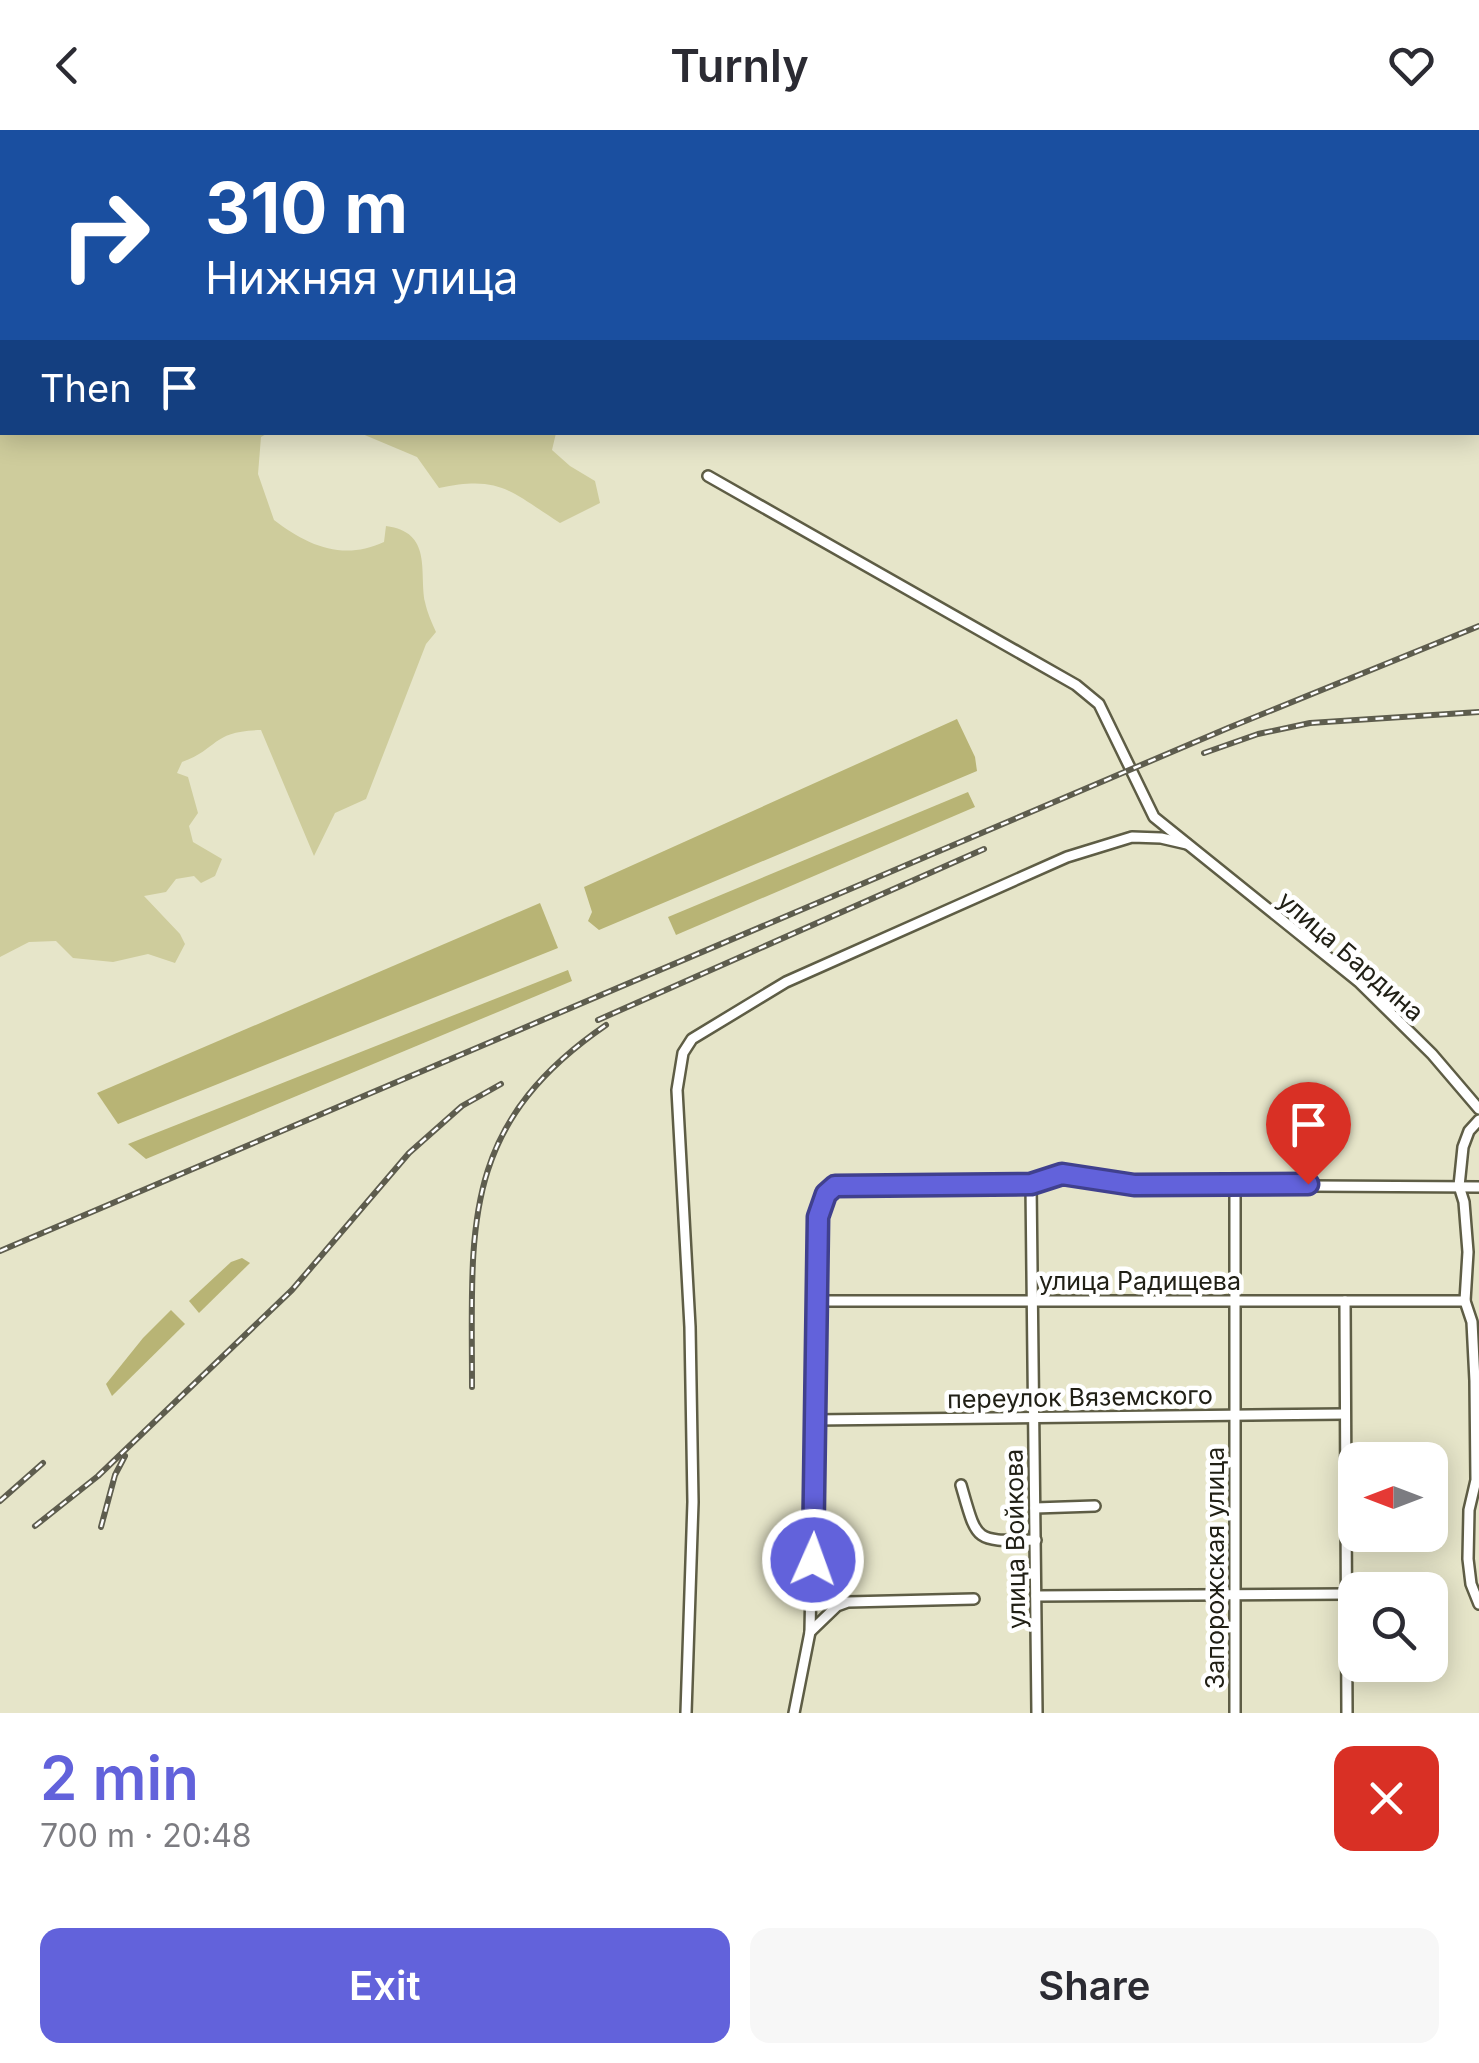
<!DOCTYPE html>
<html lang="en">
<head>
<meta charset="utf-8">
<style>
	:root { --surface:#fff; --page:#f7f7f7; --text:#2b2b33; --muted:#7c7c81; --accent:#6262db }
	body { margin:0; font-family:Inter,sans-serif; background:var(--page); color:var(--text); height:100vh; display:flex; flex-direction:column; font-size:38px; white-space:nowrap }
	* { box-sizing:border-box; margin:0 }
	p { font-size:32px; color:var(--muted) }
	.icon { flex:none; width:55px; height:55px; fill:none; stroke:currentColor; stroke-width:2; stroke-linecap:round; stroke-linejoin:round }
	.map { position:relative; height:1583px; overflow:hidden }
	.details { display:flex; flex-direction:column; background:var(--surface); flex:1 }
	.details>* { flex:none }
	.guide { position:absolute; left:0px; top:0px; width:1480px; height:305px; box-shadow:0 5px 25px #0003; background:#1a4fa0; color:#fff; overflow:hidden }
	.needle { width:65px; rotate:270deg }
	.fabs { position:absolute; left:1338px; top:1312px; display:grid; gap:20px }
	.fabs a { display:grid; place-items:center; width:110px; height:110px; border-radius:20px; background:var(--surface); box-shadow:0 5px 25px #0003; font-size:50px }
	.pin { position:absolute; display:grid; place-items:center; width:85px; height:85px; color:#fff; margin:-102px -42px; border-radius:50% 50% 50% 0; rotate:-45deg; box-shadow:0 0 10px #0007 }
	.pin .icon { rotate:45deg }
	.me { position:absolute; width:110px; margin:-55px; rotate:2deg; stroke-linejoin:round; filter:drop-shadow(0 0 8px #0008) }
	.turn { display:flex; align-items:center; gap:35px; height:210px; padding:0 40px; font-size:45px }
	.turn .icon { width:130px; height:130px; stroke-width:2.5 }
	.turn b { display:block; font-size:70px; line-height:85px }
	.then { display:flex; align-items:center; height:95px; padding:0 40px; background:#0003; gap:20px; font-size:38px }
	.round { display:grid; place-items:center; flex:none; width:105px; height:105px; border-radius:20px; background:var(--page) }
	.summary { display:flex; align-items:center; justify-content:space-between; height:170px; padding:0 40px }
	h1 { font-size:60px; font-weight:600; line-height:75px; color:var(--accent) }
	.action { display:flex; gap:20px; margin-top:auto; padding:20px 40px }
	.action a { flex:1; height:115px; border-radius:20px; background:var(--accent); color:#fff; font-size:40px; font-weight:600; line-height:115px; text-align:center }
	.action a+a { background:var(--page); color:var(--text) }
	header { display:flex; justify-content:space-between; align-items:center; height:130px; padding:0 40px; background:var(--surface); font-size:45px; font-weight:600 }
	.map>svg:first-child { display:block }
	.green { fill:#cecc9c }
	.forest { fill:#b8b475 }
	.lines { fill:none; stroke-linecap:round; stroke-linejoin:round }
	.minor-casing { stroke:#5e5d45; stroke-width:14 }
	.minor { stroke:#fff; stroke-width:9 }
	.rail-casing { stroke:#5e5d4e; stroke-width:6 }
	.rail { stroke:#fff; stroke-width:2.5; stroke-dasharray:8; stroke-linecap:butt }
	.route-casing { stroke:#40408e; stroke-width:25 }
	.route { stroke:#6262db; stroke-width:18 }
	.labels { text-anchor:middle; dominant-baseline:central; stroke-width:9; stroke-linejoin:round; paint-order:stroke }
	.street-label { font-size:25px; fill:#212016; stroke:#fff }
</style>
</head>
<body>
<header><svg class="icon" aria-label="back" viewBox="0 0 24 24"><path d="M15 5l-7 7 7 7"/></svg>Turnly<svg class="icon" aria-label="heart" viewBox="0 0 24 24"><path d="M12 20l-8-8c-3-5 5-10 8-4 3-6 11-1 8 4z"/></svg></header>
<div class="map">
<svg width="1479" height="1583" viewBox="0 0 1479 1583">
	<rect width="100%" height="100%" fill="#e6e5c9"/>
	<g class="green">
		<path d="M0 0 373 2H2V302L268 303 261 307 258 344 274 390C308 416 343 431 384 412L386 396C433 402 419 442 425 472 427 482 432 493 436 502L426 514 366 669 335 683 314 726 261 600C211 601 220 618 182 632L177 643 188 647 198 683 189 696 193 712 222 729 215 746 201 753 194 746 176 749 166 762 144 766 180 804 185 814 175 833 148 824 113 832 73 828 56 811 29 812 0 827Z"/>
		<path d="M399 0H628L627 2Z"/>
		<path d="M360 303H556L552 320 570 336 595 351 600 373 560 393C510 361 500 345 439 358L417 327Z"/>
	</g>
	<g class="forest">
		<path d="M957 589 975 627 977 641 599 800 588 791 592 782 584 757Z"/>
		<path d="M968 662 975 677 676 805 668 787Z"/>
		<path d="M540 773 558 818 118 994 97 963Z"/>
		<path d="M568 840 572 851 146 1029 128 1014Z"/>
		<path d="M242 1128 250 1133 199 1183 189 1171 231 1132Z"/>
		<path d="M171 1180 185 1194 112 1266 106 1254 143 1208Z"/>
	</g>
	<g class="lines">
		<g class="minor-casing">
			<g id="minor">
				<path d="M708 346 1076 555 1099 574 1154 687 1359 852 1432 924 1479 979"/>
				<path d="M1479 990 1469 1001 1463 1017 1459 1056 1464 1072 1468 1122 1465 1171 1472 1192 1475 1251 1476 1350 1469 1380 1468 1429 1471 1454 1479 1474"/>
				<path d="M1031 1054 1037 1583"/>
				<path d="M815 1171H1465"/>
				<path d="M1345 1171 1347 1583"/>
				<path d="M814 1290 1345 1284"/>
				<path d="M961 1355C978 1414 974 1411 1036 1410"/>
				<path d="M1035 1378 1095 1376"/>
				<path d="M1036 1466 1346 1464"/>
				<path d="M810 1502 837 1476 848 1472 974 1469"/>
				<path d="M686 1583 693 1372 690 1197 677 960 683 923 692 909 786 852 1067 727 1132 707 1161 708 1187 714"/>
				<path d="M794 1583 810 1502 818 1087 826 1064 835 1057 1031 1054 1062 1044 1134 1055 1479 1057"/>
				<path d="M1235 1583V1054"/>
			</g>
		</g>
		<use href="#minor" class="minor"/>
		<g class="rail-casing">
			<g id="rail">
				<path d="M1204 623 1258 604 1310 593 1479 582"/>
				<path d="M598 890 984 719"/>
				<path d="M0 1121 1228 598 1479 496"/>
				<path d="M472 1257C472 1097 459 996 606 895"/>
				<path d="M0 1371 43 1333"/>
				<path d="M35 1396 98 1346 292 1160 409 1023 462 976 501 954"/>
				<path d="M101 1397 115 1345 125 1326"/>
			</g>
		</g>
		<use href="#rail" class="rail"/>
	</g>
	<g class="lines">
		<g class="route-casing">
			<path id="route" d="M813 1430 818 1087 826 1064 835 1056 1031 1054 1062 1044 1134 1055 1308 1054"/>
		</g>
		<use href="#route" class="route"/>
	</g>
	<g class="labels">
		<g class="street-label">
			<text transform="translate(1351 826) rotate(41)">улица Бардина</text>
			<text x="1140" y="1151">улица Радищева</text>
			<text transform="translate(1080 1267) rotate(-1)">переулок Вяземского</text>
			<text transform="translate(1015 1409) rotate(-91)">улица Войкова</text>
			<text transform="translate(1215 1438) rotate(-90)">Запорожская улица</text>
		</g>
	</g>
</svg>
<div class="fabs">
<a><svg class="needle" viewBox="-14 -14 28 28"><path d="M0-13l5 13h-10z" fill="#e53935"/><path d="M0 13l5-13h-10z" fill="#7c7c81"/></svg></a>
<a><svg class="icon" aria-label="search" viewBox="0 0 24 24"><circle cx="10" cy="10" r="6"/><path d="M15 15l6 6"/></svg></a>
</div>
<div class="pin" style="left:1308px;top:1054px;background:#d93025"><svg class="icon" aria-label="arrive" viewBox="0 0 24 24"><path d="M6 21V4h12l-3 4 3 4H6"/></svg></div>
<svg class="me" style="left:813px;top:1430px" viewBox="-20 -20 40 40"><circle r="17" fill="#6262db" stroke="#fff" stroke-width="3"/><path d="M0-11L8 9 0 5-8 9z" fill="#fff"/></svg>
<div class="guide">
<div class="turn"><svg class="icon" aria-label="right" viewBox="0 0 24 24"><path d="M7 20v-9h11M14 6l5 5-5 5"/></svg><div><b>310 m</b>Нижняя улица</div></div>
<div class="then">Then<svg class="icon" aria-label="arrive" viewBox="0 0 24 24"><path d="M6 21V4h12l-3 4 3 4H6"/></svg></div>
</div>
</div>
<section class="details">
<div class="summary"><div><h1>2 min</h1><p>700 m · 20:48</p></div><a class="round" style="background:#d93025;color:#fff"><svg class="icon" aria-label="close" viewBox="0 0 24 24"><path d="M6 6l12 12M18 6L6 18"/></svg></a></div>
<div class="action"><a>Exit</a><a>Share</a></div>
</section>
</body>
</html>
